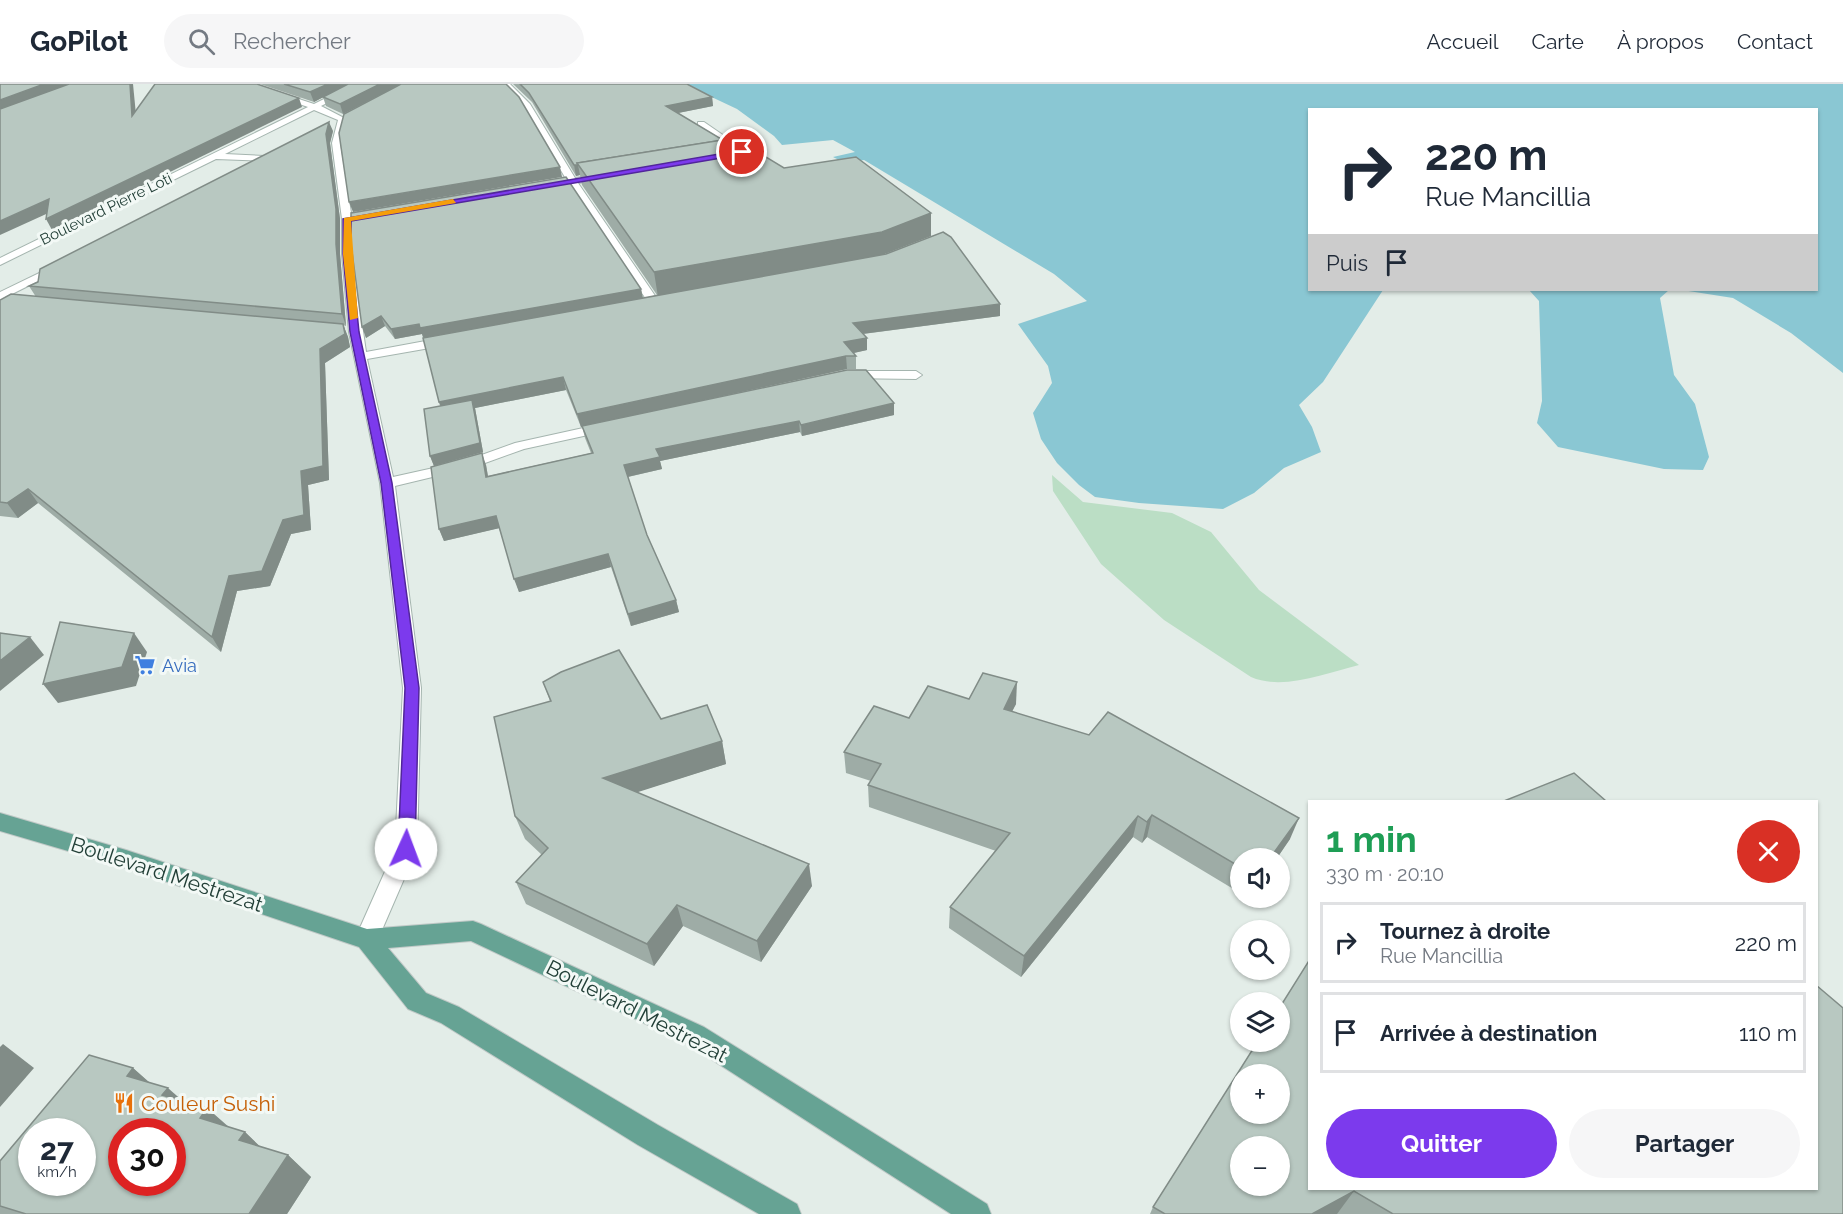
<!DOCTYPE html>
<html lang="fr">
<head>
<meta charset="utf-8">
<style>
	:root { --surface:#fff; --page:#f6f6f7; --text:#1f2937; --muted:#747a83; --line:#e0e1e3; --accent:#7c3aed }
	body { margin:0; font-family:Raleway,sans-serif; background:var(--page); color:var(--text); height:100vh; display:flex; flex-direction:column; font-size:22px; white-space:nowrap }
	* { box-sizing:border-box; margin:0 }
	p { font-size:20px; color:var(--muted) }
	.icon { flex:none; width:33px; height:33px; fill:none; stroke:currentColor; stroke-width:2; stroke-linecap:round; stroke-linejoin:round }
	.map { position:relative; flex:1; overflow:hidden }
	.panel { position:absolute; left:1308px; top:716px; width:510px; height:390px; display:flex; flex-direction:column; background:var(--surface); border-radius:0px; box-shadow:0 2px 4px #0004 }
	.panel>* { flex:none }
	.hud { position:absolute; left:1308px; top:24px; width:510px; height:183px; border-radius:0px; box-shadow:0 2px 4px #0004; background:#fff; color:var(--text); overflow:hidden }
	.controls { position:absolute; left:1230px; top:764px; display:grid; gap:12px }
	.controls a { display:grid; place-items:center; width:60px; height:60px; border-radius:50%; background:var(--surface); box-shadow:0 2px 4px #0004; font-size:30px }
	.speed { position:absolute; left:18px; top:1034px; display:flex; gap:12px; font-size:30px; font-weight:700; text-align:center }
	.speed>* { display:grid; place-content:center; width:78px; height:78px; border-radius:50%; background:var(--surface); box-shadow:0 2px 4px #0004; line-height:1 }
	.speed small { font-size:15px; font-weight:400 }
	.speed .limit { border:9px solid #d22; background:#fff; color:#111 }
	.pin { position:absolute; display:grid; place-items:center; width:51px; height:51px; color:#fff; margin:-26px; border:3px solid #fff; border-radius:50%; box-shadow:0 2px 6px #0007 }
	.me { position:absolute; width:66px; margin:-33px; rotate:2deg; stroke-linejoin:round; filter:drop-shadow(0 0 4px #0008) }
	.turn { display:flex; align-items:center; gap:21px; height:126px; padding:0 18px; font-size:27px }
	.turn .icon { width:78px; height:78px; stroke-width:2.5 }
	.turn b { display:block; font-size:42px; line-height:51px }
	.then { display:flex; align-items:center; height:57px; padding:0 18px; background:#0003; gap:12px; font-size:22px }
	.round { display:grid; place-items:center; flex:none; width:63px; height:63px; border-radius:32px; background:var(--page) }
	.headline { display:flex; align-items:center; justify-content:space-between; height:102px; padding:0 18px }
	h1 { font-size:36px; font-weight:700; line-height:45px; color:#1e9e55 }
	.cta { display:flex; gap:12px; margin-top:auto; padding:12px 18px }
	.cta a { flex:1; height:69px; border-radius:36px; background:var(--accent); color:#fff; font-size:24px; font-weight:700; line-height:69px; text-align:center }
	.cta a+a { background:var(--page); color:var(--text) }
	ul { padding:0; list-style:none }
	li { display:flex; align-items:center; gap:18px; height:81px; margin:0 12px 9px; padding:0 6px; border:3px solid var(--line); border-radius:0px }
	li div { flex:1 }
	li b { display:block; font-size:22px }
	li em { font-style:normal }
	header { display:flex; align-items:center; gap:36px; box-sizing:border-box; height:84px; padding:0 30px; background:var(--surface); border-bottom:2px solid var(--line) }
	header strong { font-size:28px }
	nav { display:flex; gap:33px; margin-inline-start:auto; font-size:21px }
	.search { width:420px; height:54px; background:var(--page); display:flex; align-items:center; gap:15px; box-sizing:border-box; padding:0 21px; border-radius:33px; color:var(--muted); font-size:22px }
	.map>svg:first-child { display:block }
	.green { fill:#bbdec5 }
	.water { fill:#8ac7d3 }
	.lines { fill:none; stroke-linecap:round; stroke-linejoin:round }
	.minor-casing { stroke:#a5b5af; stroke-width:2 }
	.major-casing { stroke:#c1c9c7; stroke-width:2 }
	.minor { fill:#fff; fill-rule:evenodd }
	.major { fill:#66a394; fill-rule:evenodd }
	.wall { fill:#9eaca6 }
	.shaded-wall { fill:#818c87 }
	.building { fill:#b8c8c1; stroke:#818c87; stroke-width:1.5; fill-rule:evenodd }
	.route { fill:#7c3aed; stroke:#51269a; stroke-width:1.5 }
	.slow { fill:#f59e0b }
	.labels { text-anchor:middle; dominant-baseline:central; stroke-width:6; stroke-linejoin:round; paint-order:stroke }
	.far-street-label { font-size:15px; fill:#223f37; stroke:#f3f9f6 }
	.shop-label { font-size:18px; fill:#366cbe; stroke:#f3f9f6; text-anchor:start }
	.near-street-label { font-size:21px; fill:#223f37; stroke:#f3f9f6 }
	.near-food-label { font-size:21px; fill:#c56008; stroke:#f3f9f6; text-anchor:start }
</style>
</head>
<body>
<header>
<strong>GoPilot</strong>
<div class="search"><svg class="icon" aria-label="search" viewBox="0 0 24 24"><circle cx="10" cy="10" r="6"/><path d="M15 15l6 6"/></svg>Rechercher</div>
<nav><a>Accueil</a><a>Carte</a><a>À propos</a><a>Contact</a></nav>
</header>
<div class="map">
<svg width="1843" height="1130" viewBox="0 0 1843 1130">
	<rect width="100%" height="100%" fill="#e3ede8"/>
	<path class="green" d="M1052 391 1083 418 1172 429 1211 448 1259 506 1359 581C1326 589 1283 607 1251 593L1164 536 1101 480 1053 407Z"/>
	<g class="water">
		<path d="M684 0H1843V289L1791 249 1733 214 1682 206H1816V26H1310V206H1383L1323 298 1299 321 1312 343 1321 368 1284 384 1254 409 1223 425 1139 419 1095 413 1079 401 1057 379 1041 355 1033 329 1052 299 1048 282 1018 240 1087 217 1054 190 864 76 845 79 833 73 855 68 833 56 782 61 774 52 737 25Z"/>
		<path d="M1529 206H1669L1660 214 1674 291 1695 320 1709 373 1703 386 1664 385 1558 363 1537 339 1542 317 1539 217Z"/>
	</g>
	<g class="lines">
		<g class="minor-casing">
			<g id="minor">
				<path d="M241 0H253L314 20 354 0H364L321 22 346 35 340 59 352 135V170L366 268 447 253 453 257 447 261 367 275 393 393 465 377 515 359 606 339 613 343 611 346 524 365 474 383 395 402 421 604 417 765 375 862 367 865 359 862 355 855 395 765 403 604 380 399 349 248 342 170V135L332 59 338 36 314 26 225 70 264 72 268 75 267 77 216 75 0 181V174L308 23Z"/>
				<path d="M502 0H510L530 20 575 94 608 90V94L578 99 660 219 658 221H650L569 100 543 103V99L566 95 523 21Z"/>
				<path d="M698 38H704L749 69 742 71 698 42Z"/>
				<path d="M60 179 65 182 64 184 0 216V208Z"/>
				<path d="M847 287H916L922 291 916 295 842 294 841 291 842 288Z"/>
			</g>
		</g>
		<g class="major-casing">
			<path id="major" d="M0 729 126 766 367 845 473 837 481 840 704 943 987 1120 991 1130H951L686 959 471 857 388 864 426 909 459 923 658 1041 797 1120 801 1130H759L638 1061 441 939 408 925 359 863 126 784 0 747Z"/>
		</g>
		<use href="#minor" class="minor"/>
		<use href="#major" class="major"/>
	</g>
	<g class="wall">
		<path d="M260 0H401L343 30 326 22 323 13 314 18Z"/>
		<path d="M513 0H687L712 13 713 22 678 29 723 56 931 152 884 170 1000 232 863 250 867 266 853 269 856 272V285H847L581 343 566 306 475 324 483 368 434 382 430 372 440 322 422 250 395 255 385 242 366 254 351 160 641 205 643 214 657 211 582 101 580 91 576 92 532 18Z"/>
		<path d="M333 47 330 59 340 135V170L346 242 343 241 348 253 350 263 325 279 329 396 308 401 311 446 291 450 270 502 237 507 221 568 38 419 18 434 0 432V216L36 213 29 202Z"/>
		<path d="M894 331 802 352 800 348 660 377 662 385 628 393 647 451 676 516 679 528 631 542 611 483 519 508 499 444 444 457 439 445 486 381 488 392 591 369 585 354 582 342Z"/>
		<path d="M543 598 661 635 722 657 726 680 636 708 812 802 761 878 683 842 654 882 526 820 516 798 542 771 525 755 515 732 550 617Z"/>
		<path d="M969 615 1016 620 1012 627 1290 755 1277 774H1240V809L1147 753 1142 759 1133 753 1021 893 949 844 950 823 996 767 869 723 868 701 871 697 846 689 844 668 909 634Z"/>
		<path d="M1258 957 1843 1130H1150L1153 1123Z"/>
		<path d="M133 984 150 999 182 1017 207 1024 229 1043 245 1048 260 1063 288 1071 311 1093 287 1130H0V1077Z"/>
	</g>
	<g class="shaded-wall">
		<path d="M44 0H73L0 27V16Z"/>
		<path d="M130 0H133L137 41 132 32Z"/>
		<path d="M328 0H349L314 18 310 8Z"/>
		<path d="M380 0H401L343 30 340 20Z"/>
		<path d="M712 13 713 22 668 31 666 22Z"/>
		<path d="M299 14 302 23 52 146 46 135Z"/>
		<path d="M329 38 333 47 330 59 340 135V170L346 242 342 230 326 50Z"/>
		<path d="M574 81H578L580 91 576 92Z"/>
		<path d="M560 83 562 93 353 128 349 118Z"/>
		<path d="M49 115 55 126 0 151V137Z"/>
		<path d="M931 129V152L882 171 658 213 654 188Z"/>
		<path d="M641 205 643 215 424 255 422 250 395 255 391 245Z"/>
		<path d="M1000 220V232L854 251 853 239Z"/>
		<path d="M381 232 385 242 366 254 362 243Z"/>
		<path d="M343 240 348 253 350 263 325 279 329 396 308 401 311 446 291 450 270 502 237 507 221 568 212 553 229 492 301 387 320 265Z"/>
		<path d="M867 254V266L845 271 844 258Z"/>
		<path d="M846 272 847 285 581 343 577 330Z"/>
		<path d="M563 293 566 306 475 324 483 368 434 382 430 372 444 331 439 318Z"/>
		<path d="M894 319V331L802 352 801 341Z"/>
		<path d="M799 337 800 348 660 377 662 385 627 393 624 381 656 365Z"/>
		<path d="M482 369 486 381 490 405 486 393Z"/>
		<path d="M28 405 38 419 18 434 7 419Z"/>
		<path d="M496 432 500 444 444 457 439 445Z"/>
		<path d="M608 470 611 483 519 508 514 495Z"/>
		<path d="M676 516 679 528 631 542 628 530Z"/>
		<path d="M134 549 147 568 136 602 58 619 43 600Z"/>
		<path d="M30 553 44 571 0 607V577Z"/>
		<path d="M1017 598 1016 620 1002 647 1004 625Z"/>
		<path d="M722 657 726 680 610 717 603 694Z"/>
		<path d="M1152 731 1147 753 1142 759 1147 738Z"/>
		<path d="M1138 732 1133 753 1021 893 1024 872Z"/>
		<path d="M1299 734 1290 755 1277 774H1270Z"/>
		<path d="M809 780 812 802 761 878 757 857Z"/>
		<path d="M677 821 683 842 654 882 647 860Z"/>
		<path d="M3 960 34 984 0 1023V963Z"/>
		<path d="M133 984 160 1008 127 992Z"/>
		<path d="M168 1004 194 1027 162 1011Z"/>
		<path d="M207 1024 233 1047 200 1034Z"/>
		<path d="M245 1048 269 1071 239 1056Z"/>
		<path d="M288 1071 311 1093 287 1130H249Z"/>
		<path d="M1354 1107 1337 1130H1312Z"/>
	</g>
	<g class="building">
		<path d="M0 0H44L0 16Z"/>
		<path d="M69 0H130L132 32 155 0H257L299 14 46 135 49 115 0 137V25Z"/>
		<path d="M284 0H328L310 8Z"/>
		<path d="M348 0H380L340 20 323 13Z"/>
		<path d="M401 0H506L519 13 560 83 349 118 339 49 344 30Z"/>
		<path d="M520 0H687L712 13 666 22 723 56 577 79 578 81H574L529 9Z"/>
		<path d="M329 38 326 50 336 125V160L342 230 29 202 38 198 40 185Z"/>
		<path d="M735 54 784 84 856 73 931 129 882 148 654 188 577 79Z"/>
		<path d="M566 93 641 205 420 244 419 240 391 245 381 232 362 243 351 160V129Z"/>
		<path d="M943 148 951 153 1000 220 853 239 867 254 844 258 856 272H846L577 330 563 293 439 318 423 254 886 170Z"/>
		<path d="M11 210 343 240 345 250 320 265 323 382 301 387 304 431 283 436 262 487 229 492 212 553 28 405 7 419 0 418V216Z"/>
		<path d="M847 286H866L894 319 801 341 799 337 656 365 660 373 624 381 647 451 676 516 628 530 608 470 514 495 496 432 439 445 431 383 482 369 486 393 593 369 582 342Z"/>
		<path d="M472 316 480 359 430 372 424 325Z"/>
		<path d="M60 538 134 549 122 583 43 600Z"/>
		<path d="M0 549 30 553 0 577Z"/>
		<path d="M619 566 661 635 707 621 722 657 603 694 809 780 757 857 677 821 647 860 516 798 548 764 515 732 494 633 551 617 543 598 561 588Z"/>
		<path d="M983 589 1017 598 1004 625 1089 651 1108 628 1299 734 1270 774H1240V783L1152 731 1147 738 1138 732 1024 872 950 823 1010 749 868 701 881 680 844 668 874 622 909 634 928 602 969 615Z"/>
		<path d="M1574 689 1606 717H1504Z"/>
		<path d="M1310 875V1104H1816V901L1843 924V1130H1393L1354 1107 1312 1130H1165L1153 1123 1258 957H1280V923ZM1240 990H1280V1029H1240ZM1240 1062H1280V1101H1240Z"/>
		<path d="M89 971 133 984 127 992 168 1004 162 1011 207 1024 200 1034 245 1048 239 1056 288 1071 249 1130H26L0 1122V1077ZM32 1047H82V1098H32ZM122 1047H172V1098H122Z"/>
	</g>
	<path class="route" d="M742 66 745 70 351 137V170L359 248 392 399 419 604 415 765 412 770 406 772 401 770 398 765 405 604 381 399 350 248 343 170V135Z"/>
	<path class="slow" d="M453 115 456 119 351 137 358 234 350 236 343 170 344 134Z"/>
	<defs>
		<g id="supermarket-bare" transform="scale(1.62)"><path d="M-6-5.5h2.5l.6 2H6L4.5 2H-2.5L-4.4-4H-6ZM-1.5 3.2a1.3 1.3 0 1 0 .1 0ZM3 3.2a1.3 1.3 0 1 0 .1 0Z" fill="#3f7fe0" stroke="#f3f9f6" stroke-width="2.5" paint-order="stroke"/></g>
		<g id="restaurant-bare" transform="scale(1.62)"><path d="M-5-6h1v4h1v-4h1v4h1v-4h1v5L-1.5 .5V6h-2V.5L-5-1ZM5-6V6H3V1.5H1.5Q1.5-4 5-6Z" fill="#e8710a" stroke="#f3f9f6" stroke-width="2.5" paint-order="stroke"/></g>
	</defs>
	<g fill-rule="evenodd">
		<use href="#supermarket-bare" x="145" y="581"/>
		<use href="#restaurant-bare" x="124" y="1019"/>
	</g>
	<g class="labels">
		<g class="far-street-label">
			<text transform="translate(106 125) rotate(-26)">Boulevard Pierre Loti</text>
		</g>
		<g class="shop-label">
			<text x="162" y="581">Avia</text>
		</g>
		<g class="near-street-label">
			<text transform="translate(167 790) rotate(18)">Boulevard Mestrezat</text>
			<text transform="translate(637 927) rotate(27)">Boulevard Mestrezat</text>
		</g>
		<g class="near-food-label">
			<text x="141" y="1019">Couleur Sushi</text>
		</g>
	</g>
</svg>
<div class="controls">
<a><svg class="icon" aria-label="sound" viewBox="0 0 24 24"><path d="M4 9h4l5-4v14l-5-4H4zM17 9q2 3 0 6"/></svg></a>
<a><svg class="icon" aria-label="search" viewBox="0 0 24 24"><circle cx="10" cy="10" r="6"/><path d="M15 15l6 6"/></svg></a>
<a><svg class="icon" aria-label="layers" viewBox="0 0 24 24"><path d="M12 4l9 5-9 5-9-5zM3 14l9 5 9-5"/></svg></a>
<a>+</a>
<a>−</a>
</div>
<div class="speed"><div>27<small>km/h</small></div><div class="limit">30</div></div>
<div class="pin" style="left:742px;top:68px;background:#d93025"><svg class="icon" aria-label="arrive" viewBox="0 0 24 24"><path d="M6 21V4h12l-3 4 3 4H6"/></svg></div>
<svg class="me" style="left:406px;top:765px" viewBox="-20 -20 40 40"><circle r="19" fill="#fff"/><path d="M0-13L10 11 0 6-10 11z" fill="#7c3aed"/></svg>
<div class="hud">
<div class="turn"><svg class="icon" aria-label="right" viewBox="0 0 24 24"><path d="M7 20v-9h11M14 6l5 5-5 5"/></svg><div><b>220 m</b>Rue Mancillia</div></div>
<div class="then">Puis<svg class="icon" aria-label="arrive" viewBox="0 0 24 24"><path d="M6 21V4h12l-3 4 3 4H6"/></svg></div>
</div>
<section class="panel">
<div class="headline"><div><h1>1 min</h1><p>330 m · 20:10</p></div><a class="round" style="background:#d93025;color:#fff"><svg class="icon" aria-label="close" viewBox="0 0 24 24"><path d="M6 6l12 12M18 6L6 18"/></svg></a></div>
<ul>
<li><svg class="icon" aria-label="right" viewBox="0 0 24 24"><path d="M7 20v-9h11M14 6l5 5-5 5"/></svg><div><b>Tournez à droite</b><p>Rue Mancillia</p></div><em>220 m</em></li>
<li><svg class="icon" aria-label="arrive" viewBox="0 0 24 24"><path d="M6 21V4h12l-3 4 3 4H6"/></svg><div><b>Arrivée à destination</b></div><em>110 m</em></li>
</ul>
<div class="cta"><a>Quitter</a><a>Partager</a></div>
</section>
</div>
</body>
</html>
